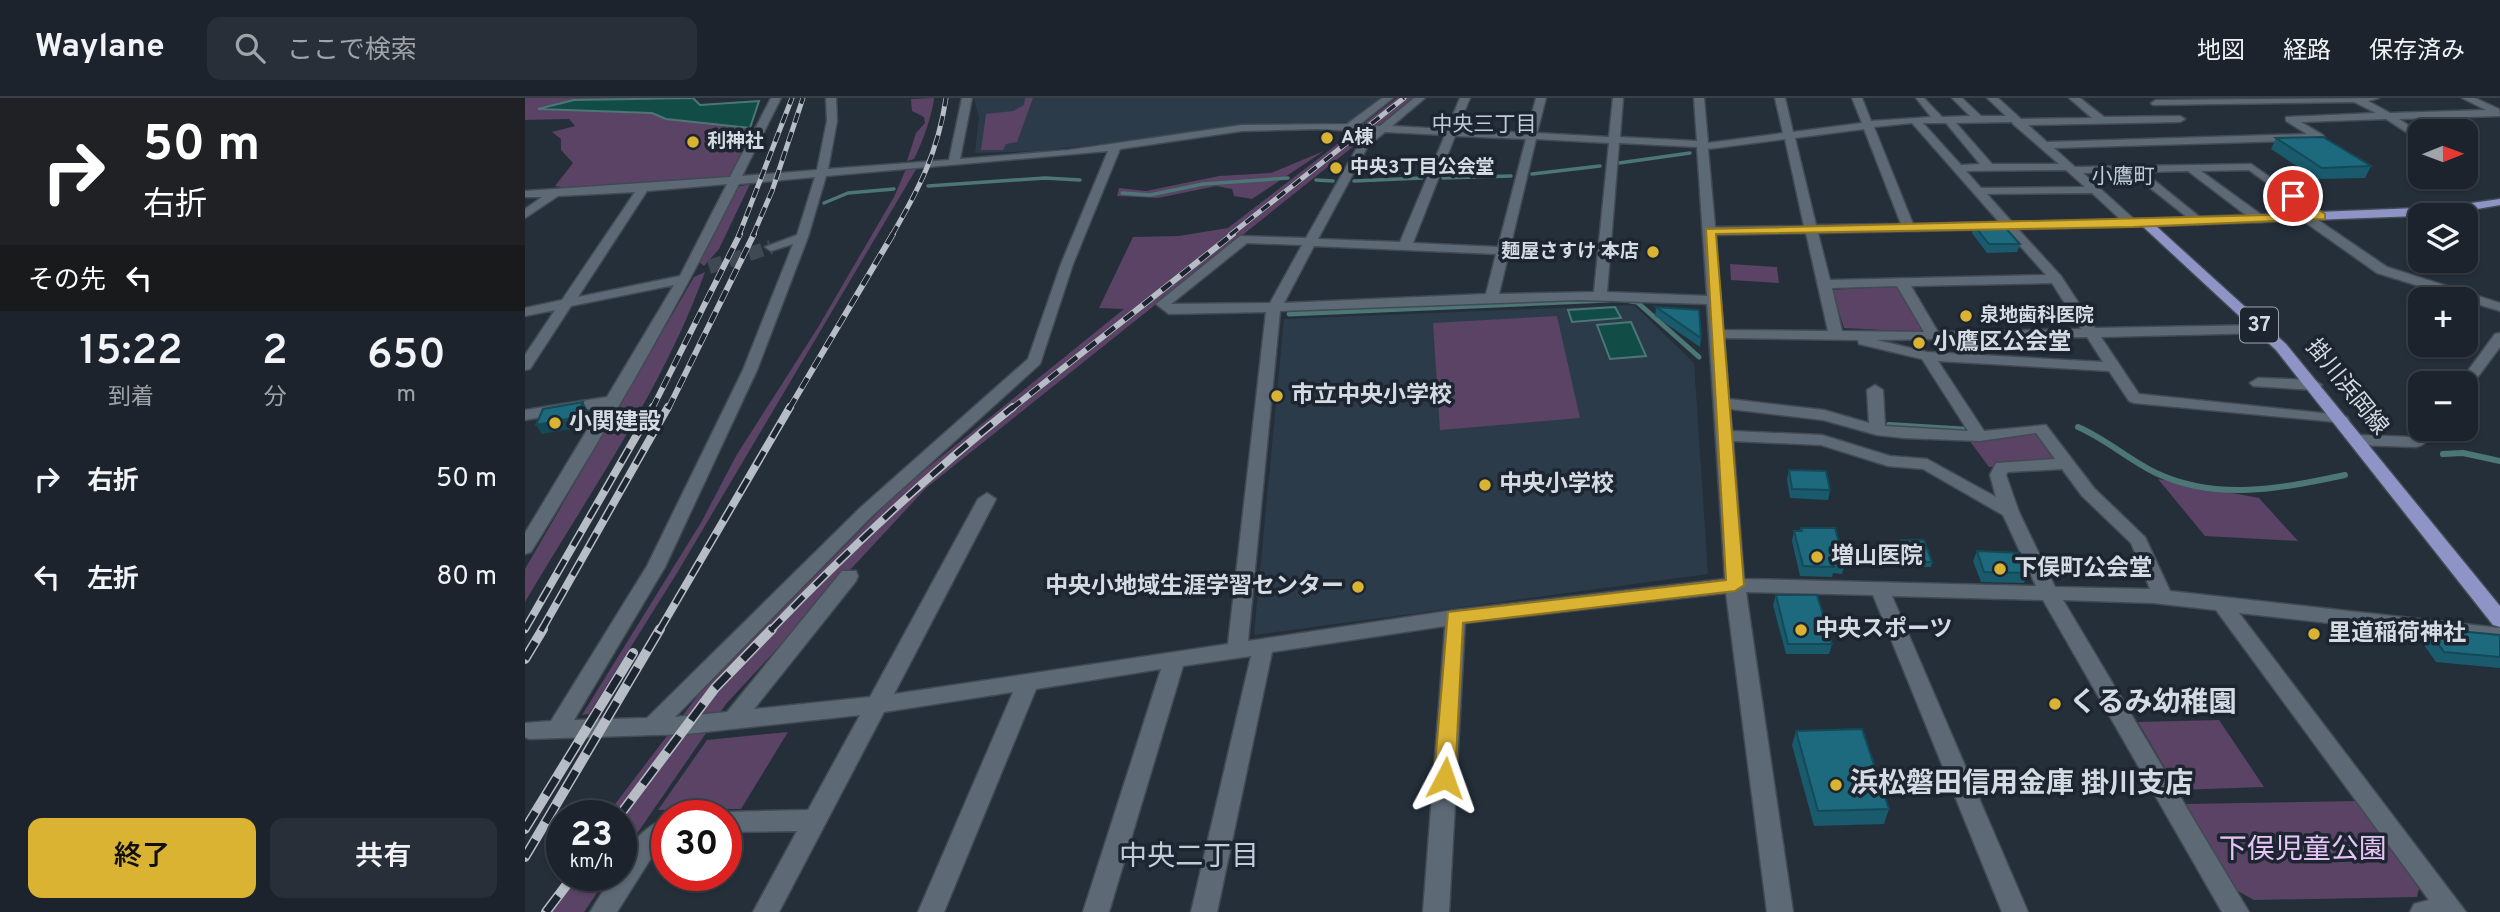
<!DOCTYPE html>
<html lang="ja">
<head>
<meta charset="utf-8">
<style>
	:root { --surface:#1c232c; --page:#292f38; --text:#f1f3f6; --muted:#a0a4a9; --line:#3a4048; --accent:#dab333 }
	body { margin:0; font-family:Overpass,"Noto Sans JP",sans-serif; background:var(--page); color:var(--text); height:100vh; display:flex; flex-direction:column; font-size:26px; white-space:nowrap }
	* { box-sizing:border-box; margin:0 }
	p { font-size:23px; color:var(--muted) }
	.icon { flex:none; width:38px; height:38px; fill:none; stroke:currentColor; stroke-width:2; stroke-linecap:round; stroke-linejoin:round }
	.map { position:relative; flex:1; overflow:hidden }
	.sheet { display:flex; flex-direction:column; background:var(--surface); width:525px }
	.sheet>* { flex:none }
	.banner { background:#202124; color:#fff; overflow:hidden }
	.needle { width:46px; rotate:89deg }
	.controls { position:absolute; left:1883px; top:21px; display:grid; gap:14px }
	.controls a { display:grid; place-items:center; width:70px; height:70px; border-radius:14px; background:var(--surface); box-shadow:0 2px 5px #0004,0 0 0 2px var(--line); font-size:35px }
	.speed { position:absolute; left:21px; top:702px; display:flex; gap:14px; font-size:35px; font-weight:700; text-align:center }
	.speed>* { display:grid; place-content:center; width:91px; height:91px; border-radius:50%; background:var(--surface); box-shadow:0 2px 5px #0004,0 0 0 2px var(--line); line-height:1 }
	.speed small { font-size:18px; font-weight:400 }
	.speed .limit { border:10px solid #d22; background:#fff; color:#111 }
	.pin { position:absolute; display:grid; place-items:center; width:60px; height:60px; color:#fff; margin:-30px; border:4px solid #fff; border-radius:50%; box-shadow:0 2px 7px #0007 }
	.me { position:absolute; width:77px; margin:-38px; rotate:4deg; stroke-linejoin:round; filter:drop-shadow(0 0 5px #0008) }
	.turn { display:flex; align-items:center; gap:24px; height:147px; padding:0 28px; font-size:32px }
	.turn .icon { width:91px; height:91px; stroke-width:2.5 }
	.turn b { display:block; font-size:49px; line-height:60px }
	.then { display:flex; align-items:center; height:66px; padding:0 28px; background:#0003; gap:14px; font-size:26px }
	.eta { display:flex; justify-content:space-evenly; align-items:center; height:119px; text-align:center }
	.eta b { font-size:42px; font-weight:600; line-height:49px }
	.button { display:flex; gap:14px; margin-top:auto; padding:14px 28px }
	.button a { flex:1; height:80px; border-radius:14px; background:var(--accent); color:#111; font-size:28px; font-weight:600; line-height:80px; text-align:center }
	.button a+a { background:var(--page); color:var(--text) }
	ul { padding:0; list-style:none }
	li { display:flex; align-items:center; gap:21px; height:98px; padding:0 28px }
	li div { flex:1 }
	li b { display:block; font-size:26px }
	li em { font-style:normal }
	header { display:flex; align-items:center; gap:42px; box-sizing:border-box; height:98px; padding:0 35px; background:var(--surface); border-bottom:2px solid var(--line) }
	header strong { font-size:33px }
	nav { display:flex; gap:38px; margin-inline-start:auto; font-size:24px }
	.search { width:490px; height:63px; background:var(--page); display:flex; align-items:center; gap:18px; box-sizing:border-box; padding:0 24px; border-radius:14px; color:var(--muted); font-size:26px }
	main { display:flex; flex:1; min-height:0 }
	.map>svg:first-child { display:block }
	.built { fill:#2c3b4a }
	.green { fill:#5a4364 }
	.water { fill:#124c47; stroke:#4c7776; stroke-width:2 }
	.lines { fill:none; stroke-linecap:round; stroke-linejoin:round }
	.stream-far2 { stroke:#4c7776; stroke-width:3.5 }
	.stream-far1 { stroke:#4c7776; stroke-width:5 }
	.stream { stroke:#4c7776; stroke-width:6 }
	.minor-tunnel { stroke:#3f4953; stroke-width:14; stroke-dasharray:14 7; stroke-linecap:butt }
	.minor-casing { stroke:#424a53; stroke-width:3 }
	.major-casing { stroke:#424a53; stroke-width:3 }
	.minor { fill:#5e6976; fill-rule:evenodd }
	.major { fill:#8f94c7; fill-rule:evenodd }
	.rail-far3-casing { stroke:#b7bdc5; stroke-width:5 }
	.rail-far2-casing { stroke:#b7bdc5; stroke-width:6 }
	.rail-far1-casing { stroke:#b7bdc5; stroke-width:8 }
	.rail-casing { stroke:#b7bdc5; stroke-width:10 }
	.rail-far3 { stroke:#1c2530; stroke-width:3.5; stroke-dasharray:10; stroke-linecap:butt }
	.rail-far2 { stroke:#1c2530; stroke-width:4.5; stroke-dasharray:12; stroke-linecap:butt }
	.rail-far1 { stroke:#1c2530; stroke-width:5; stroke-dasharray:16; stroke-linecap:butt }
	.rail { stroke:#1c2530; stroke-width:7; stroke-dasharray:20; stroke-linecap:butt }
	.wall { fill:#195a6c }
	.shaded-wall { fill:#144a58 }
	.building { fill:#1d697d; stroke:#144a58; stroke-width:2 }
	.route { fill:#dab333; stroke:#8e7421; stroke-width:2 }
	.poi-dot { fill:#dab333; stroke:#1c2530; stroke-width:2.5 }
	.labels { text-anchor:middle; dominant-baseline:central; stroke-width:7; stroke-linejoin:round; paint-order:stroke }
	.far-poi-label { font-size:19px; font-weight:bold; fill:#d5dbe2; stroke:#1c2530; text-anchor:start }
	.far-neighbourhood-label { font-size:21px; fill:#bfccda; stroke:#1c2530 }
	.far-quarter-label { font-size:21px; fill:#bfccda; stroke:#1c2530 }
	.shield { fill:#1c2530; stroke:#9ea4ad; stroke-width:2 }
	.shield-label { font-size:21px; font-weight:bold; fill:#d5dbe2 }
	.poi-label { font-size:23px; font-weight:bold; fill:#d5dbe2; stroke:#1c2530; text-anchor:start }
	.street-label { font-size:23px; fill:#d5dbe2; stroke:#1c2530 }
	.near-poi-label { font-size:28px; font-weight:bold; fill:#d5dbe2; stroke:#1c2530; text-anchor:start }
	.near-park-label { font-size:28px; fill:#e6c4f6; stroke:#1c2530 }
	.near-neighbourhood-label { font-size:28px; fill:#bfccda; stroke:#1c2530 }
</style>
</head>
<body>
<header>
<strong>Waylane</strong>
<div class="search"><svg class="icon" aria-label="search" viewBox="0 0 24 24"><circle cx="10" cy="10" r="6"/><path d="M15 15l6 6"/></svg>ここで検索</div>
<nav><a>地図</a><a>経路</a><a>保存済み</a></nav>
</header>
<main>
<section class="sheet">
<div class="banner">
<div class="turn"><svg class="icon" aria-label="right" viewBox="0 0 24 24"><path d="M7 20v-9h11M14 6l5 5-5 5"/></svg><div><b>50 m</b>右折</div></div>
<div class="then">その先<svg class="icon" aria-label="left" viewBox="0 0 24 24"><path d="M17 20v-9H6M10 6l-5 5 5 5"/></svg></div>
</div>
<div class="eta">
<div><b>15:22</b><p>到着</p></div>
<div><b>2</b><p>分</p></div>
<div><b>650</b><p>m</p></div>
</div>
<ul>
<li><svg class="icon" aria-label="right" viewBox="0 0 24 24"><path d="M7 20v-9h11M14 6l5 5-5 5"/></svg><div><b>右折</b></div><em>50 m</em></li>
<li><svg class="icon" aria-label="left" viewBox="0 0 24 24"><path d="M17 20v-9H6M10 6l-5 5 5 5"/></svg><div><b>左折</b></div><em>80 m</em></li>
</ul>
<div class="button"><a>終了</a><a>共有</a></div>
</section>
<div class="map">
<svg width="1975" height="814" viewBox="0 0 1975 814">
	<rect width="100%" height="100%" fill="#252f3a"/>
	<g class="built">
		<path d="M449 0H855L822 24 717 30 514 53 450 55 454 19Z"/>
		<path d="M1109 207 1169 265 1183 476 729 537 759 221Z"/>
	</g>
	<g class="green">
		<path d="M0 0H112L13 11 127 15 141 21 225 30 224 47 203 81 49 91 30 88 48 65 36 52V41L27 34 50 28 44 21 0 22Z"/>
		<path d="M409 0C408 15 396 48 389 61L382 63 391 35 400 25 399 19 387 13 386 1Z"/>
		<path d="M500 0H508L492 44 481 46 478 52H456L461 16 488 13 499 7Z"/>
		<path d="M872 0H889L401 390 201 606 96 759V718H81L174 596 375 392 599 211 574 210 608 139 654 138 703 130Z"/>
		<path d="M799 53 727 101 709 98 707 91 691 88 633 100 592 98 594 90 621 93 694 78 746 75Z"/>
		<path d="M393 68 152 475 64 616 57 617 177 423 211 358 292 231 369 99 381 71Z"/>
		<path d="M225 86 194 151 179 168 174 164 212 89Z"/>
		<path d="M1205 166 1252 169 1254 185 1206 182Z"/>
		<path d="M180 174C138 291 63 397 0 504V471L169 179Z"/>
		<path d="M1370 188 1375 190 1401 231 1397 234 1319 230 1307 192Z"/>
		<path d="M1032 218 1055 320 915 332 908 225Z"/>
		<path d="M1512 333 1537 364 1464 369 1444 342Z"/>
		<path d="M1633 381 1734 400 1773 443 1680 438Z"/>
		<path d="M1694 622 1739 689 1653 692 1613 624Z"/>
		<path d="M263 634 216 711 133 712 182 642Z"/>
		<path d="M1834 703 1895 787 1892 799 1729 802 1711 792 1661 706Z"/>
		<path d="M42 777H84L59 814H20Z"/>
	</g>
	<g class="water">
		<path d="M168 0 175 7 234 3 225 30 141 21 127 15 13 11 49 2Z"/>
		<path d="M1090 209 1096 220 1047 224 1043 212Z"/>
		<path d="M1106 224 1121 258 1085 261 1072 227Z"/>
	</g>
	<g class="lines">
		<g class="stream-far2">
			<path d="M1094 65 1165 55"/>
			<path d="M1007 76 1075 68"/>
			<path d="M918 80 986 78"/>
			<path d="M791 82 808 83"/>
			<path d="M829 83 897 80"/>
			<path d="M403 88 520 80 555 82"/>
			<path d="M597 95 625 97 678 86 763 80"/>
			<path d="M299 105 323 95 369 91"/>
		</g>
		<g class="stream-far1">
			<path d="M1105 203 1112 204 1174 259"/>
			<path d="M764 216 1084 202"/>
		</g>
		<g class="stream">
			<path d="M1364 327 1445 332"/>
			<path d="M1553 329C1581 341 1604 362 1631 375 1693 404 1757 390 1820 377"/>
			<path d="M1918 356 1938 355 1975 363"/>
		</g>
		<path class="minor-tunnel" d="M184 169 246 149"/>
		<g class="minor-casing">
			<g id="minor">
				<path d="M246 0H256L217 78 292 72 302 23 301 0H311L312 23 303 71 424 62 437 0H447L435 61 544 52 717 27 822 26 857 0H868L834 27 855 28 889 0H900L867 28 922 31 935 0H945L932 31 1002 35 1011 0H1021L1012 35 1084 39 1088 0H1098L1095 39 1172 43 1169 0H1179L1183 45 1258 35 1250 0H1260L1268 34 1337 25 1327 0H1337L1346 23 1406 19 1391 0H1399L1417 19 1445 18 1427 0H1437L1456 18H1481L1462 0H1473L1496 21 1567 20 1544 0H1555L1579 19 1655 18 1660 21 1655 24 1503 27 1522 44 1782 36 1761 23V19L1851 15 1829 4 1628 7 1626 5 1631 2 1854 0 1843 3 1865 15 1961 12 1937 0H1950L1974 11 1975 18 1874 21 1895 35V43L1861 21 1776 24 1798 37 1799 39 1794 42 1529 50 1550 69 1726 66 1802 119 1793 122 1862 169 1975 205V213L1852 175 1777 122V116H1785L1724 72 1676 73 1738 118V124H1730L1663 73 1619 74 1676 120V126L1672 127 1605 74 1558 75 1610 122H1624V128L1493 131 1536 178 1570 230 1738 227 1745 231 1738 235 1576 239 1614 296 1816 317 1822 319 1824 322 1822 325 1609 305 1604 303 1584 273 1413 263 1459 333 1521 327 1569 390 1620 439 1645 493 1975 530V544L1714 515 1941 814H1885L1889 806 1904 802 1691 512 1628 505 1538 502 1724 814H1697L1518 502 1367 498 1503 814H1477L1348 497 1221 494 1268 814H1242L1201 495 940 525 924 814H898L920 528 747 554 692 814H666L726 558 658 568 584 814H558L636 571 511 591 419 814H393L488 594 359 614 254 814H228L272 733 201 734V718L193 717 201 714 283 712 335 617 162 636 4 641 0 639V625L26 623 122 468 218 272 268 146 246 153 240 149 272 137 290 79 214 86C150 214 81 333 6 454L0 456V435L76 309 0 322V312L82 299 149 187 46 208 5 271 0 272V257L30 212 0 218V210L37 202 110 94 33 98 0 120V111L17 99H0V93L205 79ZM1487 24 1488 26 1534 66H1467L1431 25ZM1387 25 1474 124 1388 126 1349 29ZM1398 25H1421L1455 66 1436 67ZM792 31 848 34 834 46 781 140 715 138 631 206 644 216 741 214 703 546 369 596 471 401 462 395 453 401 345 599 229 611 331 483 333 478 331 473H317L202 614 150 619 348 417 515 266 548 166 595 51 717 33ZM1339 31 1376 126 1291 127 1270 40ZM860 34 920 37 875 144 793 141 843 48ZM930 38 1001 41 973 149 888 145ZM1011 41 1084 45 1069 194 974 196ZM1260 41 1279 128 1190 129 1183 51ZM1094 45 1172 49 1182 198 1082 194ZM583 53 536 166 503 261 336 409 122 620 49 622 140 469 232 272 283 139 301 78ZM1541 72 1560 89 1456 90 1441 73ZM202 86 155 178 53 199 122 93ZM1567 95 1596 122 1487 124 1462 96ZM1480 131 1521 177 1305 182 1293 135ZM1281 135 1303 233 1198 232 1190 137ZM722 145 777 147 745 205 646 206ZM789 148 971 156 961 196 759 205ZM1527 185 1556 231 1413 234 1386 188ZM1372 188 1399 234 1317 233 1307 190ZM1053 202 1182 206 1200 481 930 512 723 543 755 213ZM1562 239 1578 264 1402 254 1352 242ZM1199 240 1333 242 1334 246 1397 261 1443 333 1360 328 1358 292 1350 287 1342 292 1344 325 1299 312 1204 301ZM1205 311 1298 322 1352 337 1379 340 1455 343 1511 335 1530 361 1471 365 1465 377 1471 399 1402 361 1365 358 1297 337 1207 333ZM1208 343 1296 347 1363 368 1398 371 1478 417 1511 488 1219 481ZM1537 371 1557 398 1606 445 1625 491 1530 489 1494 414 1481 377 1483 374Z"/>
				<path d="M1975 235V249L1946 288 1941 290V285H1934L1970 236Z"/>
				<path d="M1733 280 1789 282 1797 287 1789 292 1728 288 1725 285Z"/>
				<path d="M1897 331H1915L1897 347 1891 349 1832 347 1824 342 1832 337 1887 339Z"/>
				<path d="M142 720V744L133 749 92 814H65L88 777H96C96 752 119 728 142 720Z"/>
			</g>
		</g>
		<g class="major-casing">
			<path id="major" d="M1975 101V107L1918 117 1631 128 1761 246 1975 508V529L1968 527 1751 252 1614 125 1620 121 1918 109Z"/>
		</g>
		<use href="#minor" class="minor"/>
		<use href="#major" class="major"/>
		<g class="rail-far3-casing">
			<g id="rail-far3">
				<path d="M214 137 267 0"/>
				<path d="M228 137 247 93 278 0"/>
				<path d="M367 137C394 91 413 54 421 0"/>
				<path d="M705 137 879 0"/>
			</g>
		</g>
		<g class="rail-far2-casing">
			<g id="rail-far2">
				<path d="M127 311 215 136"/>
				<path d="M143 311 229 136"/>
				<path d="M264 311 368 136"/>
				<path d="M486 311 708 136"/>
			</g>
		</g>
		<g class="rail-far1-casing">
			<g id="rail-far1">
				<path d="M0 531 128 309"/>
				<path d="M16 533 143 309"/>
				<path d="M134 533 265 309"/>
				<path d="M245 533C322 453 401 378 488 309"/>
			</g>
		</g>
		<g class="rail-casing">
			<g id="rail">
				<path d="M0 561 18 531"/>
				<path d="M94 718 190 590 247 531"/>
				<path d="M0 731 108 555"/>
				<path d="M0 759 135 531"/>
				<path d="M21 814 49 777"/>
			</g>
		</g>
		<use href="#rail-far3" class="rail-far3"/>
		<use href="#rail-far2" class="rail-far2"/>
		<use href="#rail-far1" class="rail-far1"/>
		<use href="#rail" class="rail"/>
	</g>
	<g class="wall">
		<path d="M1751 40 1846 68 1840 80 1791 81 1746 51Z"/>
		<path d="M1449 127 1495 146 1492 154 1462 155 1447 135Z"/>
		<path d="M1131 209 1176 240 1175 249 1130 218Z"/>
		<path d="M1264 372 1305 392 1303 402 1265 400 1262 381Z"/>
		<path d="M1276 430 1320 466 1317 476 1308 475 1307 479 1275 478 1267 443 1269 433H1275Z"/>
		<path d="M1376 442 1407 464 1406 469H1382L1375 447Z"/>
		<path d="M1452 453 1503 475 1499 485 1456 484 1448 463Z"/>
		<path d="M1251 497 1307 546 1304 556H1261L1248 507Z"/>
		<path d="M1902 530 1975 537V570L1911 564 1894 540Z"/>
		<path d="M1271 633 1364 711 1359 726 1289 728 1267 647Z"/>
	</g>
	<path class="shaded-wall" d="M58 304 64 314 57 329 17 336 11 327Z"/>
	<g class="building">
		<path d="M1798 39 1846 68 1797 70 1751 40Z"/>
		<path d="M1449 127H1478L1495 146H1464Z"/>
		<path d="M1131 209 1174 212 1176 240Z"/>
		<path d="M58 304 51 319 11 327 18 311Z"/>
		<path d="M1264 372 1301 373 1305 392 1267 391Z"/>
		<path d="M1276 430H1310L1320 466 1308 465 1309 469 1278 468 1269 433H1277Z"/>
		<path d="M1376 442H1399L1407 464H1384Z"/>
		<path d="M1452 453 1495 455 1503 475 1459 474Z"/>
		<path d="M1251 497H1292L1307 546H1263Z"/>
		<path d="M1902 530 1975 537V559L1919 554Z"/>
		<path d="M1337 631 1364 711 1293 713 1271 633Z"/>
	</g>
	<path class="route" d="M1768 95 1800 116V121L1608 129 1191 136 1219 487 1210 493 938 525 930 680 927 686 920 689 912 686 909 680 923 514 1201 482 1181 131 1785 116 1764 101 1762 98Z"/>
	<g class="poi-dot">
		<circle cx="802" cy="40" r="7"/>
		<circle cx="168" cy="44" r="7"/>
		<circle cx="811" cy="70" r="7"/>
		<circle cx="1128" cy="154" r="7"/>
		<circle cx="1441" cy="218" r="7"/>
		<circle cx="1394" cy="245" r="7"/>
		<circle cx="752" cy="298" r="7"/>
		<circle cx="30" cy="325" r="7"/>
		<circle cx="960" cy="387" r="7"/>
		<circle cx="1292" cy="459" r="7"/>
		<circle cx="1475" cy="471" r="7"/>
		<circle cx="833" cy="489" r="7"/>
		<circle cx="1276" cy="532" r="7"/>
		<circle cx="1789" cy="536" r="7"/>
		<circle cx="1530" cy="606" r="7"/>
		<circle cx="1311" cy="687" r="7"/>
	</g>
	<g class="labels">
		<g class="far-poi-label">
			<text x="816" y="40">A棟</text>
			<text x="182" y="44">利神社</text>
			<text x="825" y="70">中央3丁目公会堂</text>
			<text x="1114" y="154" text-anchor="end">麺屋さすけ 本店</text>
			<text x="1455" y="218">泉地歯科医院</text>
		</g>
		<g class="far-neighbourhood-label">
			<text x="959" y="27">中央三丁目</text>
		</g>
		<g class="far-quarter-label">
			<text x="1598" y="79">小鷹町</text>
		</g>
		<rect class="shield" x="1715" y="209.5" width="38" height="35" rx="5"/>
		<g class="shield-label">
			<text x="1734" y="227">37</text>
		</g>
		<g class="poi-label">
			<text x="1408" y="245">小鷹区公会堂</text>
			<text x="766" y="298">市立中央小学校</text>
			<text x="44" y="325">小関建設</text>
			<text x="974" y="387">中央小学校</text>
			<text x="1306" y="459">増山医院</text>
			<text x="1489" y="471">下俣町公会堂</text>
			<text x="819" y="489" text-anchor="end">中央小地域生涯学習センター</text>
			<text x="1290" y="532">中央スポーツ</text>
			<text x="1803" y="536">里道稲荷神社</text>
		</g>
		<g class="street-label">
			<text transform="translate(1821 290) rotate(51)">掛川浜岡線</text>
		</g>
		<g class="near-poi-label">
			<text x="1544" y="606">くるみ幼稚園</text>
			<text x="1325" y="687">浜松磐田信用金庫 掛川支店</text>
		</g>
		<g class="near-park-label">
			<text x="1778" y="753">下俣児童公園</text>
		</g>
		<g class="near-neighbourhood-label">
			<text x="664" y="760">中央二丁目</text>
		</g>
	</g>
</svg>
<div class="controls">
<a><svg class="needle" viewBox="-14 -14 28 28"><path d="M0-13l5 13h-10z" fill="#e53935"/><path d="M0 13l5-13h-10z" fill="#a0a4a9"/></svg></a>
<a><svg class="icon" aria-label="layers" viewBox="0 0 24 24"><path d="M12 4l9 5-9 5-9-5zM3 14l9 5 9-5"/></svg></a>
<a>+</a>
<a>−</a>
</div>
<div class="speed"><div>23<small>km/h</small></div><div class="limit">30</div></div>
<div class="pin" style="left:1768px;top:98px;background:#d93025"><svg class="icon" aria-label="arrive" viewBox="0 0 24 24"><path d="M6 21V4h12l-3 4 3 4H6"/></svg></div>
<svg class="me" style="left:920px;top:680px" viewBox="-20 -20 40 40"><path d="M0-17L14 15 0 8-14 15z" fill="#dab333" stroke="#fff" stroke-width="4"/></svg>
</div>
</main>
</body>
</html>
